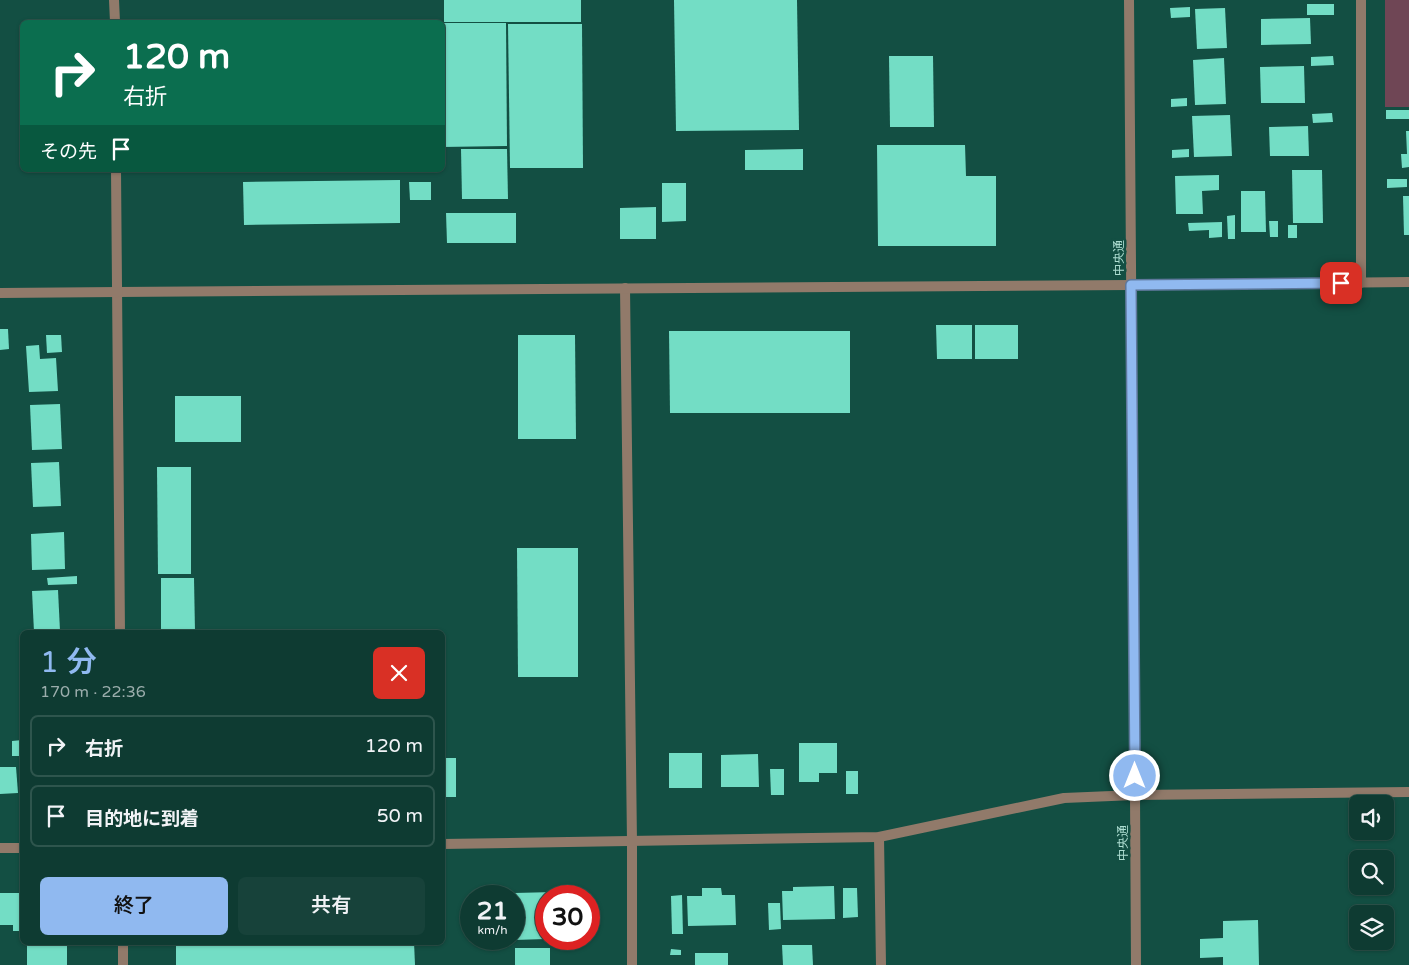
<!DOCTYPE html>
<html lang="ja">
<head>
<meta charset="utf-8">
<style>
	:root { --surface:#0e3b32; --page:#17423a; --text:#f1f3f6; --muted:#9badac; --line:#2e554d; --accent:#90b9f0 }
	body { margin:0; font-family:"Varela Round","Noto Sans JP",sans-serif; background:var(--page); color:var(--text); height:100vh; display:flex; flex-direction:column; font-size:19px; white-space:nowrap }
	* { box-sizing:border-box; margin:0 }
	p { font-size:16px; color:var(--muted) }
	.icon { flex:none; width:28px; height:28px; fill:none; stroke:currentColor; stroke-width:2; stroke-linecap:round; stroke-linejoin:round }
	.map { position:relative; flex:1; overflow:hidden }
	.drawer { position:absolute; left:20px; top:630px; width:425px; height:315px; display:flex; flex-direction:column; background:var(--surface); border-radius:8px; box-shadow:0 1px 4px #0004,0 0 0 1px var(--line) }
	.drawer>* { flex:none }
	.hud { position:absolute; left:20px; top:20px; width:425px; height:152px; border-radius:8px; box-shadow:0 1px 4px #0004,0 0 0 1px var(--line); background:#0b6e4f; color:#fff; overflow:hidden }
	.tools { position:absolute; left:1349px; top:795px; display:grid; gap:10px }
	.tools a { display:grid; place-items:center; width:45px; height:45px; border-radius:8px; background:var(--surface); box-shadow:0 1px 4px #0004,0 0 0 1px var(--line); font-size:25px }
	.speed { position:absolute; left:460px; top:885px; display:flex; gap:10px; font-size:25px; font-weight:700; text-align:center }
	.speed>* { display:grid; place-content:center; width:65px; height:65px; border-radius:50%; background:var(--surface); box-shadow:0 1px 4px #0004,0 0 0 1px var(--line); line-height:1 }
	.speed small { font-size:12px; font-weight:400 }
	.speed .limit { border:8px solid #d22; background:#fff; color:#111 }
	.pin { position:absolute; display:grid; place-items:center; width:42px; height:42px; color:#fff; margin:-21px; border-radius:10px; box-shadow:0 2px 8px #0006 }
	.me { position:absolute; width:55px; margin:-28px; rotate:0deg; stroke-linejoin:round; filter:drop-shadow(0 0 4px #0008) }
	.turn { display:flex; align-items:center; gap:18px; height:105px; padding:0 20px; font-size:22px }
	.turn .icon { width:65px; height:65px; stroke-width:2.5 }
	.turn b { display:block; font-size:35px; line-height:42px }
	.then { display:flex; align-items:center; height:48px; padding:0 20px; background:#0003; gap:10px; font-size:19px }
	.round { display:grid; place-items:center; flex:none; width:52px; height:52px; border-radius:8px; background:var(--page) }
	.summary { display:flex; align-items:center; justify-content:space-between; height:85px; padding:0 20px }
	h1 { font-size:30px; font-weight:600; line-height:38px; color:var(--accent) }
	.button { display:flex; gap:10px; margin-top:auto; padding:10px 20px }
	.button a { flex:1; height:58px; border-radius:8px; background:var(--accent); color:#111; font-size:20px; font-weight:600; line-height:58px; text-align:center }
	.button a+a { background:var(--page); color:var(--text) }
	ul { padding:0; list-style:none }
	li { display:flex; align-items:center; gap:15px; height:62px; margin:0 10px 8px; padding:0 10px; border:2px solid var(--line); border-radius:8px }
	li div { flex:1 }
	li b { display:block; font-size:19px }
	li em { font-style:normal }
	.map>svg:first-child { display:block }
	.green { fill:#6f4655 }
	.building { fill:#73ddc5 }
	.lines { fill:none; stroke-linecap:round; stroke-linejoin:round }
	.service { stroke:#917a6a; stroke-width:10 }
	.minor { stroke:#917a6a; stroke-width:10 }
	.tertiary { stroke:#917a6a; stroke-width:10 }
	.route-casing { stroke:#5e789c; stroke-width:12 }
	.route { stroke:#90b9f0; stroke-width:9 }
	.labels { text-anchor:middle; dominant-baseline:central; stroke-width:5; stroke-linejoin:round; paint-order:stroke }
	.street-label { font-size:12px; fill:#adddd1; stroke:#134f43 }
</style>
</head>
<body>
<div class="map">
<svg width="1409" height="965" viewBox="0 0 1409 965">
	<rect width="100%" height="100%" fill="#134f43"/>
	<rect class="green" x="1385" y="0" width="24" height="107"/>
	<g class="building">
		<rect x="444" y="0" width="137" height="22"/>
		<path d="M674 0H797L799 130 676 131Z"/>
		<rect x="1307" y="4" width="27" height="11"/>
		<path d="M1190 7V17L1171 18 1170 8Z"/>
		<path d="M1225 8 1227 48 1197 49 1195 9Z"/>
		<path d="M1310 18 1311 44 1261 45V19Z"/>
		<path d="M442 23H506L507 146 442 147Z"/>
		<path d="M508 24H582L583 168H510Z"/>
		<path d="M889 56H933L934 127H890Z"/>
		<path d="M1333 56 1334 65 1311 66V57Z"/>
		<path d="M1224 58 1226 104 1195 105 1193 60Z"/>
		<path d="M1304 66 1305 103H1261L1260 67Z"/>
		<path d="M1187 98V106L1171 107V99Z"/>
		<rect x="1386" y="110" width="23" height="9"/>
		<path d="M1332 113 1333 122 1313 123 1312 114Z"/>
		<path d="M1230 115 1232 156 1194 157 1192 116Z"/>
		<path d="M1308 126 1309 156H1270L1269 127Z"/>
		<path d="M1406 131H1409V167L1402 168 1401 154H1407Z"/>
		<path d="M877 145H965L966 176H996V246H878Z"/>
		<path d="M461 149H507L508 199H462Z"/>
		<path d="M803 149V170H745V150Z"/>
		<path d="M1189 149V157L1172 158V150Z"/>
		<path d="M1292 170H1322L1323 223H1293Z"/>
		<path d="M1219 175V190L1202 191 1203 214H1176L1175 176Z"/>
		<path d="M1387 179H1407V187L1387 188Z"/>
		<path d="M400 180V223L244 225 243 182Z"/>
		<path d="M409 182H431V200H410Z"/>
		<path d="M662 183H686V221L662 222Z"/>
		<path d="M1241 191H1265L1266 232H1241Z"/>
		<path d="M1403 196H1409V235H1404Z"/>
		<path d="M656 207V239H620V208Z"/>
		<path d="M446 213H516V243H447Z"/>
		<path d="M1235 215V239H1228L1227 216Z"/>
		<path d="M1269 221H1278V237H1270Z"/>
		<path d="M1222 222V237L1209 238V230L1189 231 1188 223Z"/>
		<rect x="1288" y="225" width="9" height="13"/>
		<path d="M936 325H972V359H937Z"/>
		<rect x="975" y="325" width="43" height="34"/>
		<path d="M0 329H8L9 349 0 350Z"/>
		<path d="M669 331H850V413H670Z"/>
		<path d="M46 335H61L62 352 47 353Z"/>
		<path d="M518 335H575L576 439H518Z"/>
		<path d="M39 345 40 359 56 358 58 391 29 392 26 346Z"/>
		<rect x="175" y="396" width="66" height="46"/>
		<path d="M60 404 62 449 32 450 30 405Z"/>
		<path d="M59 462 61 506 33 507 31 463Z"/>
		<path d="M157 467H191V574H158Z"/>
		<path d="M64 532 65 569 32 570 31 534Z"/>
		<path d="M517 548H578V677H518Z"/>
		<path d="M77 576V584L48 585 47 578Z"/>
		<path d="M161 578H194L195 632H161Z"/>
		<path d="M58 590 60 631 34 632 32 591Z"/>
		<path d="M22 740V756H12V741Z"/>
		<path d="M799 743H837V773H819V782H799Z"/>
		<rect x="669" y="753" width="33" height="35"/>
		<path d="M758 754 759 787H721V755Z"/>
		<rect x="442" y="758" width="14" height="39"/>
		<path d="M0 767H16L18 793 0 794Z"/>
		<path d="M770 769H784V795H771Z"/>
		<rect x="846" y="771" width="12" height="23"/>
		<path d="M834 886 835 919 783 920 782 891H793V887Z"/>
		<path d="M702 888H721L722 895H735L736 925 688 926 687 896H702Z"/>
		<path d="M843 888H857L858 917 843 918Z"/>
		<path d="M555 892V896H546V939L514 940V893Z"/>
		<path d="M0 893H22V931H13V925H0Z"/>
		<path d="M682 895 683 934H672L671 896Z"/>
		<path d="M768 903H780L781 929 769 930Z"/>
		<path d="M1258 920 1259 965H1223V957L1200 958V939L1223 938V921Z"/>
		<rect x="27" y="942" width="40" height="23"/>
		<path d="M176 942H414L415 965H176Z"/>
		<path d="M782 945H812L813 965H783Z"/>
		<rect x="515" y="948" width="35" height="17"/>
		<path d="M671 949 681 950V955H670Z"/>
		<rect x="695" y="953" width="33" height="12"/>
	</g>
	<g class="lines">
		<g class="service">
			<path d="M625 288 632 842"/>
			<path d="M118 292 1131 285"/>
		</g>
		<g class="minor">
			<path d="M1129 0 1135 795"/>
			<path d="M1361 283V0"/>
			<path d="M1131 285 1409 282"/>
			<path d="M879 837 881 965"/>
			<path d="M632 842V965"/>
		</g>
		<g class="tertiary">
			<path d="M114 0 115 22"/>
			<path d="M116 170 120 632"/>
			<path d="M0 293 118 292"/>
			<path d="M1135 795 1136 965"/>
			<path d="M442 844 879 837 1064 798 1135 795 1409 792"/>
			<path d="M0 848H22"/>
			<path d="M123 942V965"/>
		</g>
	</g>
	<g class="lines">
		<g class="route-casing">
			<path id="route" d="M1135 776 1131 285 1341 283"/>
		</g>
		<use href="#route" class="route"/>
	</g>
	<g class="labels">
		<g class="street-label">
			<text transform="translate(1119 258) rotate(-90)">中央通</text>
			<text transform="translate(1123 843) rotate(-90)">中央通</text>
		</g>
	</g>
</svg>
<div class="tools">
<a><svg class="icon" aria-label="sound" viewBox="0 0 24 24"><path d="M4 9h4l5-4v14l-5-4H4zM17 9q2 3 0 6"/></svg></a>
<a><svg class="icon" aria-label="search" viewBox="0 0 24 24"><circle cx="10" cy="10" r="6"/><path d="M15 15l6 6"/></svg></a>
<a><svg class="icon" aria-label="layers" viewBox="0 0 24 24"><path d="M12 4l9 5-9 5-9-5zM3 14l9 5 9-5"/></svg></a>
</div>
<div class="speed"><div>21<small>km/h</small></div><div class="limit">30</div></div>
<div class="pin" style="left:1341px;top:283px;background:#d93025"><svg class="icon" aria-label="arrive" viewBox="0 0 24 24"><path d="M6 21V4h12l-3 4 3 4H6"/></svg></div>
<svg class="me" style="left:1135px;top:776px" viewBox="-20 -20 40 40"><circle r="17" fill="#90b9f0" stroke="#fff" stroke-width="3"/><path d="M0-11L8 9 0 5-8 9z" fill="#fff"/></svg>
<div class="hud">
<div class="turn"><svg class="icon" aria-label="right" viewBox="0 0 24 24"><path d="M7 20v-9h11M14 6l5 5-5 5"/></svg><div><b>120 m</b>右折</div></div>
<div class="then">その先<svg class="icon" aria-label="arrive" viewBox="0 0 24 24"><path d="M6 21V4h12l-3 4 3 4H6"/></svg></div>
</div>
<section class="drawer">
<div class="summary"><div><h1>1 分</h1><p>170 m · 22:36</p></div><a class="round" style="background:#d93025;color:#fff"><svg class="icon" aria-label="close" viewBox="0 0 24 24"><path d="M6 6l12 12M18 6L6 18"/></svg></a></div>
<ul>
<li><svg class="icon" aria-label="right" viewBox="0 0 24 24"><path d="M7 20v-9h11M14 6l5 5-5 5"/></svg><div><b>右折</b></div><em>120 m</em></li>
<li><svg class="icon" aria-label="arrive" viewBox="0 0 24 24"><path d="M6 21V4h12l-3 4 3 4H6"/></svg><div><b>目的地に到着</b></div><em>50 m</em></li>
</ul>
<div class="button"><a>終了</a><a>共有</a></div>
</section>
</div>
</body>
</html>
